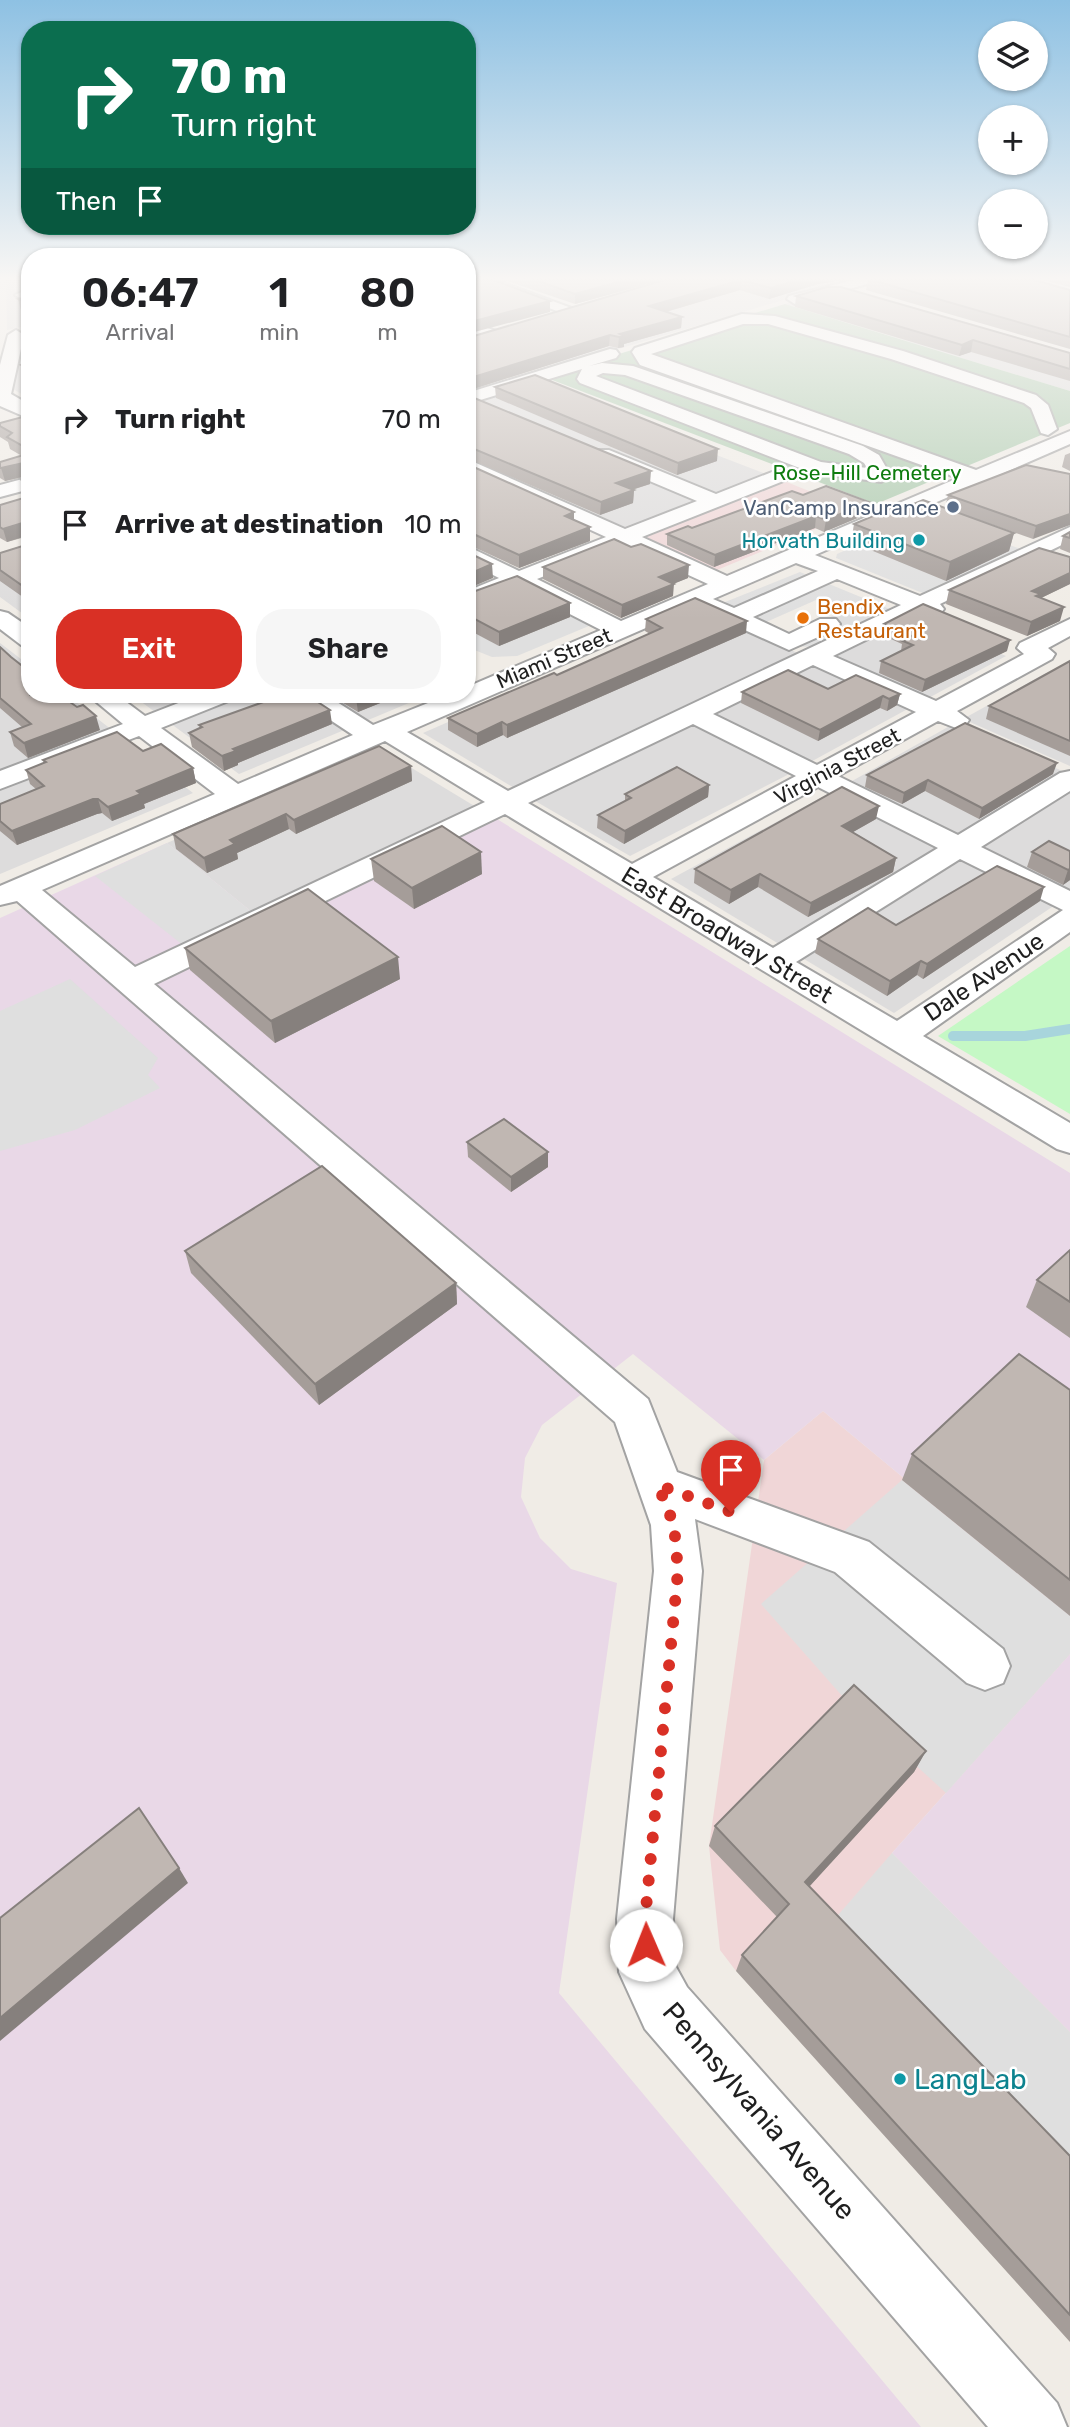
<!DOCTYPE html>
<html lang="en">
<head>
<meta charset="utf-8">
<style>
	:root { --surface:#fff; --page:#f6f6f6; --text:#202124; --muted:#757577; --accent:#d93025 }
	body { margin:0; font-family:Rubik,sans-serif; background:var(--page); color:var(--text); height:100vh; display:flex; flex-direction:column; font-size:26px; white-space:nowrap }
	* { box-sizing:border-box; margin:0 }
	p { font-size:23px; color:var(--muted) }
	.icon { flex:none; width:38px; height:38px; fill:none; stroke:currentColor; stroke-width:2; stroke-linecap:round; stroke-linejoin:round }
	.map { position:relative; flex:1; overflow:hidden }
	.drawer { position:absolute; left:21px; top:248px; width:455px; height:455px; display:flex; flex-direction:column; background:var(--surface); border-radius:28px; box-shadow:0 2px 5px #0004 }
	.drawer>* { flex:none }
	.top-card { position:absolute; left:21px; top:21px; width:455px; height:214px; border-radius:28px; box-shadow:0 2px 5px #0004; background:#0b6e4f; color:#fff; overflow:hidden }
	.fabs { position:absolute; left:978px; top:21px; display:grid; gap:14px }
	.fabs a { display:grid; place-items:center; width:70px; height:70px; border-radius:50%; background:var(--surface); box-shadow:0 2px 5px #0004; font-size:35px }
	.pin { position:absolute; display:grid; place-items:center; width:60px; height:60px; color:#fff; margin:-72px -30px; border-radius:50% 50% 50% 0; rotate:-45deg; box-shadow:0 0 7px #0007 }
	.pin .icon { rotate:45deg }
	.me { position:absolute; width:77px; margin:-38px; rotate:359deg; stroke-linejoin:round; filter:drop-shadow(0 0 5px #0008) }
	.turn { display:flex; align-items:center; gap:24px; height:147px; padding:0 35px; font-size:32px }
	.turn .icon { width:91px; height:91px; stroke-width:2.5 }
	.turn b { display:block; font-size:49px; line-height:60px }
	.then { display:flex; align-items:center; height:66px; padding:0 35px; background:#0003; gap:14px; font-size:26px }
	.eta { display:flex; justify-content:space-evenly; align-items:center; height:119px; text-align:center }
	.eta b { font-size:42px; font-weight:600; line-height:49px }
	.primary-button { display:flex; gap:14px; margin-top:auto; padding:14px 35px }
	.primary-button a { flex:1; height:80px; border-radius:28px; background:var(--accent); color:#fff; font-size:28px; font-weight:600; line-height:80px; text-align:center }
	.primary-button a+a { background:var(--page); color:var(--text) }
	ul { padding:0; list-style:none }
	li { display:flex; align-items:center; gap:21px; height:105px; padding:0 35px }
	li div { flex:1 }
	li b { display:block; font-size:26px }
	li em { font-style:normal }
	.map>svg:first-child { display:block }
	.residential { fill:#dddcdc }
	.commercial { fill:#f0d6d7 }
	.industrial { fill:#e9d8e7 }
	.cemetery { fill:#a8c8aa }
	.park { fill:#c5f8c5 }
	.parking { fill:#dfdfdf; fill-rule:evenodd }
	.lines { fill:none; stroke-linecap:round; stroke-linejoin:round }
	.stream { stroke:#a8d5dc; stroke-width:10 }
	.minor-casing { stroke:#a3a3a3; stroke-width:4 }
	.minor { fill:#fff; fill-rule:evenodd }
	.wall { fill:#a59d99 }
	.shaded-wall { fill:#86807d }
	.building { fill:#c0b7b2; stroke:#86807d; stroke-width:2 }
	.route { stroke:#d93025; stroke-width:12; stroke-dasharray:0 21.6 }
	.service-dot { fill:#5c6f8a; stroke:#fff; stroke-width:2.5 }
	.culture-dot { fill:#0f9aa8; stroke:#fff; stroke-width:2.5 }
	.food-dot { fill:#e8710a; stroke:#fff; stroke-width:2.5 }
	.labels { text-anchor:middle; dominant-baseline:central; stroke-width:5; stroke-linejoin:round; paint-order:stroke }
	.far-park-label { font-size:21px; fill:#0f7c0f; stroke:#fff }
	.far-service-label { font-size:21px; fill:#4e5e75; stroke:#fff; text-anchor:end }
	.far-culture-label { font-size:21px; fill:#0d838f; stroke:#fff; text-anchor:end }
	.far-food-label { font-size:21px; fill:#c56008; stroke:#fff; text-anchor:start }
	.far-street-label { font-size:21px; fill:#1f1f1f; stroke:#fff }
	.street-label { font-size:24px; fill:#1f1f1f; stroke:#fff }
	.near-culture-label { font-size:28px; fill:#0d838f; stroke:#fff; text-anchor:start }
	.near-street-label { font-size:28px; fill:#1f1f1f; stroke:#fff }
</style>
</head>
<body>
<div class="map">
<svg width="1070" height="2427" viewBox="0 0 1070 2427">
	<rect width="100%" height="100%" fill="#f0ece6"/>
	<g class="residential">
		<path d="M6 279H30V325L7 330Z"/>
		<path d="M719 279H854L561 366 500 341Z"/>
		<path d="M826 292 1070 364V391L785 304Z"/>
		<path d="M30 339V399L13 389 24 340Z"/>
		<path d="M529 383 771 476 716 498 478 399Z"/>
		<path d="M467 400 709 501 631 530 467 456Z"/>
		<path d="M30 555V619L0 597V565Z"/>
		<path d="M705 610 804 656 521 792 423 733Z"/>
		<path d="M907 616 1006 656 923 701 824 656Z"/>
		<path d="M0 643 30 666V695H67L193 793 0 874Z"/>
		<path d="M814 659 915 705 805 765 705 714Z"/>
		<path d="M1046 673 1070 683V766L963 719Z"/>
		<path d="M132 695H428L239 774Z"/>
		<path d="M694 719 797 770 630 856 530 798Z"/>
		<path d="M955 723 1069 774 959 841 845 785Z"/>
		<path d="M382 750 481 810 259 918 167 843Z"/>
		<path d="M1070 784V893L971 848Z"/>
		<path d="M837 789 1058 903 894 1013 671 879Z"/>
	</g>
	<g class="commercial">
		<path d="M779 479 859 511 717 570 639 534Z"/>
		<path d="M823 1411 1070 1616V1654L892 1853 1070 2032 736 1971 720 1950 709 1846 764 1460Z"/>
	</g>
	<g class="industrial">
		<path d="M492 816 1070 1173V1616L823 1411 764 1460 633 1354 542 1425 525 1458 521 1497 540 1538 571 1569 617 1583 559 1993 921 2427H0V918L167 843 259 918Z"/>
		<path d="M1070 1654V2032L892 1853Z"/>
	</g>
	<path class="cemetery" d="M785 304 1070 391V423L876 504 547 378 549 375Z"/>
	<path class="park" d="M1070 946V1114L938 1036Z"/>
	<g class="parking">
		<path d="M981 535 1024 550 930 596 836 558 837 554 857 545Z"/>
		<path d="M800 572 897 612 822 647 783 646 705 610ZM816 600 841 612 789 636 764 623Z"/>
		<path d="M522 594 596 623 517 656 492 657 467 647V612Z"/>
		<path d="M167 843 259 918 188 949 95 876Z"/>
		<path d="M70 979 158 1058 148 1075 160 1088 75 1130 0 1151V1011Z"/>
		<path d="M902 1480 1070 1616V1654L946 1793 851 1706 761 1604Z"/>
		<path d="M892 1853 1070 2032V2187L825 1930Z"/>
	</g>
	<g class="lines">
		<path class="stream" d="M953 1036H1025L1070 1029"/>
		<g class="minor-casing">
			<g id="minor">
				<path d="M470 279H493L582 312 580 315H568Z"/>
				<path d="M858 279H885L795 304 787 299 789 296Z"/>
				<path d="M30 288V298L23 300 15 295Z"/>
				<path d="M742 314 775 316 903 351 1036 395 1048 405 1057 429 1048 435 1041 433 1031 408 1024 403 891 359 768 324H743L651 354 976 470 1070 431V444L815 555 920 596 1070 527V541L940 604 944 609 940 614 932 616 921 613 833 656 936 701 1024 654 1017 648 1020 643 1070 619V636L1048 648 1055 654 1052 659 957 711 969 720 965 726 956 728 938 721 838 776 958 835 1060 773 1070 771V791L981 847 1070 891V932L923 1036 1070 1123V1153L1057 1149 505 814 154 984 648 1399 677 1472 869 1542 1003 1649 1010 1666 1003 1683 985 1690 967 1683 835 1572 695 1519 702 1571 673 1919 676 1967 687 1987 1057 2403 1067 2427H988L645 2029 619 1972 617 1919 654 1571 651 1525 615 1422 17 901 0 905V886L215 794 139 736 0 789V771L123 724 88 695H117L145 716 199 695H235L231 700 161 728 238 784 353 735 300 700 296 695H326L373 725 448 695H467V687L601 630 517 587 467 606V591L499 578 467 562V546L519 571 606 537 467 473V459L625 529 697 501 595 458 592 454 595 450H609L716 494 777 470H791L794 474 791 478 642 537 727 576 958 478 640 365 632 352 635 348ZM623 545 708 584 621 621 537 579ZM796 563 818 571 734 608 713 599ZM837 579 901 605 508 791 407 732 694 607 789 650 836 629 840 624 836 619H820L789 634 753 617ZM813 665 916 712 817 765 713 714ZM693 724 796 776 632 864 528 803ZM385 741 485 802 135 967 42 890ZM818 787 938 848 773 948 653 877ZM960 859 1063 910 897 1021 796 962Z"/>
				<path d="M467 321 496 331 498 335 490 340 467 332Z"/>
				<path d="M16 330 24 335 11 394 30 405V419L0 406V365L8 335Z"/>
				<path d="M610 349 616 350 619 354 616 358 589 366 602 363 633 366 863 446 879 455 891 476 881 482 810 472 580 383 577 379 582 369 467 404V393ZM603 373 625 375 849 454 864 463 867 468 821 462 596 376Z"/>
				<path d="M30 477V489L0 497V485Z"/>
				<path d="M0 611 8 613 30 628V647L21 645 0 629Z"/>
			</g>
		</g>
		<use href="#minor" class="minor"/>
	</g>
	<g class="wall">
		<path d="M17 279H30V285L21 286 20 281Z"/>
		<path d="M501 279H666L575 304Z"/>
		<path d="M668 279H847L818 284 769 299 740 290 666 312 682 317 681 328 624 344V347L618 348 609 346 467 391V338Z"/>
		<path d="M868 279 1070 290V349L866 290Z"/>
		<path d="M1039 279H1070V287Z"/>
		<path d="M796 296 1070 353V381L971 352 959 356 795 307Z"/>
		<path d="M30 297V315L21 310 18 299Z"/>
		<path d="M30 353V379L24 376 21 365 27 363 25 354Z"/>
		<path d="M495 387 717 461 677 475 496 398Z"/>
		<path d="M467 395 650 484 632 490H634L633 503 600 515 467 458Z"/>
		<path d="M30 415V496L25 493 22 480 29 478V476L5 481 0 478V462L22 456 10 449 8 442 0 437V423Z"/>
		<path d="M1070 453V471L1062 467 1065 455Z"/>
		<path d="M467 464 574 512V520L590 541 519 568 467 544Z"/>
		<path d="M1070 474 1033 539 945 508 948 495Z"/>
		<path d="M803 495 867 514 824 532 815 528 714 567 667 545V534L692 528Z"/>
		<path d="M30 496V602L0 581V553L24 545 23 543 29 540V536L7 542 0 538V505Z"/>
		<path d="M904 508 1014 533 1009 551 946 581 851 542 854 524Z"/>
		<path d="M1070 532V553L1060 549 1063 536Z"/>
		<path d="M1070 557V584L1041 598 1060 621 1027 636 946 604 949 590Z"/>
		<path d="M543 567 688 578 673 584V596L621 618 543 579Z"/>
		<path d="M467 594 570 603V617L499 646 467 629Z"/>
		<path d="M646 619 746 633 507 738 503 735 477 747 448 730V718L557 675 650 634 645 631Z"/>
		<path d="M884 624 1007 651 922 692 879 673 881 661 901 651 902 644 882 635Z"/>
		<path d="M0 647 11 657 100 730 28 758 14 746 10 732 22 727 0 708Z"/>
		<path d="M1070 661V756L986 719 989 706Z"/>
		<path d="M828 689 900 694 897 705 887 711 880 708 818 741 741 703 742 692Z"/>
		<path d="M330 695H400L358 712Z"/>
		<path d="M332 724 238 763V765L224 771 192 747 189 733 200 728 199 725Z"/>
		<path d="M143 751 193 768 196 783 144 804 145 808 112 821 102 813 97 814 17 845 0 831V804L36 789 30 784 26 770 44 763 43 760Z"/>
		<path d="M411 766 412 781 296 834 289 829 237 853 238 859 207 873 176 849 173 834Z"/>
		<path d="M1053 774 979 819 925 791 902 804 865 787 867 775Z"/>
		<path d="M709 785 708 797 624 844 597 828 598 815 625 801V794Z"/>
		<path d="M876 819 853 832 896 858 893 872 808 917 758 887 729 904 694 883 695 869Z"/>
		<path d="M1070 851V880L1063 885 1027 867 1032 852Z"/>
		<path d="M371 859 482 874 414 909 374 881Z"/>
		<path d="M1040 901 923 979 917 975 887 996 815 953 818 939Z"/>
		<path d="M185 948 400 979 275 1043 190 970Z"/>
		<path d="M467 1142 548 1167 511 1192 468 1157Z"/>
		<path d="M1070 1250V1338L1026 1307 1037 1280Z"/>
		<path d="M185 1251 456 1283 457 1304 319 1405 191 1273Z"/>
		<path d="M1070 1390V1616L902 1480 912 1454Z"/>
		<path d="M926 1751 914 1772 809 1887 1070 2156V2342L736 1971 742 1955 777 1917 709 1846 715 1826Z"/>
	</g>
	<g class="shaded-wall">
		<path d="M629 279H666L575 304V294Z"/>
		<path d="M802 279H847L818 284 769 299 771 288Z"/>
		<path d="M741 280 740 290 648 317 649 306Z"/>
		<path d="M550 301V312L467 334V323Z"/>
		<path d="M682 317 681 328 624 344V347L618 348 619 337 620 334Z"/>
		<path d="M610 335 609 346 467 391V379Z"/>
		<path d="M973 340 971 352 959 356 962 345Z"/>
		<path d="M718 449 717 461 677 475 678 463Z"/>
		<path d="M28 462 30 475 5 481 1 468Z"/>
		<path d="M651 471 650 484 615 495 616 483Z"/>
		<path d="M634 490 633 503 600 515 601 502Z"/>
		<path d="M869 502 867 514 824 532 826 520Z"/>
		<path d="M574 512V525L565 516Z"/>
		<path d="M1070 514V525L1033 539 1036 526Z"/>
		<path d="M816 516 815 528 714 567 715 555Z"/>
		<path d="M26 522 29 535 7 542 3 529Z"/>
		<path d="M590 527V541L519 568V555Z"/>
		<path d="M1014 533 1009 551 946 581 950 562Z"/>
		<path d="M492 564 493 578 467 589V575Z"/>
		<path d="M689 565 688 578 658 590 659 577Z"/>
		<path d="M1070 573V584L1039 599 1032 591Z"/>
		<path d="M674 584 673 596 621 618 622 605Z"/>
		<path d="M570 603V617L499 646V632Z"/>
		<path d="M1064 607 1060 621 1027 636 1031 622Z"/>
		<path d="M747 621 746 633 507 738V725Z"/>
		<path d="M1010 640 1007 651 922 692 925 680Z"/>
		<path d="M900 694 897 705 887 711 889 699Z"/>
		<path d="M364 695H400L358 712 356 698Z"/>
		<path d="M883 696 880 708 818 741 820 730Z"/>
		<path d="M330 710 332 724 238 763V765L224 771 222 756 233 749Z"/>
		<path d="M96 716 100 730 28 758 24 743Z"/>
		<path d="M502 722 503 735 477 747V734Z"/>
		<path d="M1057 763 1053 774 979 819 982 808Z"/>
		<path d="M411 766 412 781 296 834 294 820Z"/>
		<path d="M193 768 196 783 144 804 145 808 112 821 108 807 137 791Z"/>
		<path d="M928 780 925 791 902 804 904 793Z"/>
		<path d="M709 785 708 797 624 844 625 831Z"/>
		<path d="M93 799H98L102 813 97 814 17 845 12 831Z"/>
		<path d="M879 806 876 819 839 840 842 826Z"/>
		<path d="M286 814 289 829 237 853 238 859 207 873 204 858 230 840Z"/>
		<path d="M481 852 482 874 414 909 412 888Z"/>
		<path d="M896 858 893 872 808 917 811 903Z"/>
		<path d="M1070 869V880L1063 885 1068 870Z"/>
		<path d="M760 874 758 887 729 904 731 890Z"/>
		<path d="M1044 887 1040 901 923 979 927 964Z"/>
		<path d="M398 957 400 979 275 1043 271 1021Z"/>
		<path d="M921 961 917 975 887 996 890 981Z"/>
		<path d="M548 1152V1167L511 1192V1177Z"/>
		<path d="M456 1283 457 1304 319 1405 315 1384Z"/>
		<path d="M926 1751 914 1772 796 1901 805 1882Z"/>
		<path d="M179 1868 188 1883 0 2041V2018Z"/>
	</g>
	<g class="building">
		<path d="M467 279H491L550 301 467 323Z"/>
		<path d="M532 279H629L575 294Z"/>
		<path d="M668 279H802L771 288 741 280 649 306 682 317 620 334 625 336 619 337 610 335 467 379V338Z"/>
		<path d="M868 279H1031L1070 290V337Z"/>
		<path d="M827 287H841L1070 353V369L973 340 962 345 796 296Z"/>
		<path d="M30 297V305L18 299Z"/>
		<path d="M30 362V369L21 365Z"/>
		<path d="M535 375 718 449 678 463 495 387Z"/>
		<path d="M467 395 651 471 616 483 634 490 601 502 467 446Z"/>
		<path d="M30 415V450L7 437 12 433 0 426V423Z"/>
		<path d="M30 453V485L22 480 29 478 28 462 1 468H0V462Z"/>
		<path d="M467 464 574 512 565 516 590 527 519 555 467 531Z"/>
		<path d="M1026 465 1070 474V514L1036 526 948 495Z"/>
		<path d="M826 486 869 502 826 520 816 516 715 555 667 534 688 526 692 528 792 491 803 495Z"/>
		<path d="M30 496V591L0 570V553L26 545 23 543 29 540V525L26 522 3 529 0 527V505Z"/>
		<path d="M923 500 1014 533 950 562 854 524 897 506 904 508Z"/>
		<path d="M1070 532V538L1063 536Z"/>
		<path d="M614 539 631 547 641 544 689 565 659 577 674 584 622 605 543 567Z"/>
		<path d="M1039 548 1070 557V573L1032 591 1041 594 1036 596 1064 607 1031 622 949 590Z"/>
		<path d="M467 552 492 564 467 575Z"/>
		<path d="M517 576 570 603 499 632 467 615V594Z"/>
		<path d="M695 598 747 621 507 725 502 722 477 734 448 718 554 673 557 675 662 628 646 619Z"/>
		<path d="M923 604 1010 640 925 680 881 661 913 645 903 641 912 636 884 624Z"/>
		<path d="M0 647 11 657 30 672V695H60L77 707 83 705 96 716 24 743 10 732 31 724 0 698Z"/>
		<path d="M1070 661V741L989 706Z"/>
		<path d="M788 670 828 689 856 675 900 694 889 699 883 696 820 730 742 692Z"/>
		<path d="M283 695H307L330 710 233 749 236 751 222 756 189 733 202 727 199 725Z"/>
		<path d="M351 695H364L356 698Z"/>
		<path d="M965 723 1057 763 982 808 928 780 904 793 867 775Z"/>
		<path d="M117 732 143 751 161 744 193 768 137 791 141 794 108 807 98 799H93L12 831 0 821V804L44 786 26 770 46 762 43 760Z"/>
		<path d="M379 746 411 766 294 820 286 814 230 840 235 844 204 858 173 834Z"/>
		<path d="M677 767 709 785 625 831 598 815 631 798 625 794Z"/>
		<path d="M842 787 879 806 842 826 896 858 811 903 760 874 731 890 695 869Z"/>
		<path d="M442 826 481 852 412 888 371 859Z"/>
		<path d="M1049 841 1070 851V869L1068 870 1032 852Z"/>
		<path d="M997 866 1044 887 927 964 921 961 890 981 818 939 868 908 896 925Z"/>
		<path d="M308 889 398 957 271 1021 185 948Z"/>
		<path d="M504 1119 548 1152 511 1177 467 1142Z"/>
		<path d="M322 1166 456 1283 315 1384 185 1251Z"/>
		<path d="M1070 1250V1302L1037 1280Z"/>
		<path d="M1019 1354 1070 1390V1580L912 1454Z"/>
		<path d="M854 1685 926 1751 805 1882 1070 2156V2315L742 1955 789 1904 715 1826Z"/>
		<path d="M139 1808 179 1868 0 2018V1918Z"/>
	</g>
	<linearGradient id="sky" x2="0" y2="1"><stop stop-color="#8ec1e3"/><stop offset="0.45" stop-color="#f8f6f4"/><stop offset="1" stop-color="#f8f6f4" stop-opacity="0"/></linearGradient>
	<rect width="1070" height="619" fill="url(#sky)"/>
	<g class="lines">
		<path class="route" d="M646 1945 645 1919 678 1571 674 1525 658 1485 731 1512"/>
	</g>
	<circle class="service-dot" cx="953" cy="507" r="7"/>
	<g class="culture-dot">
		<circle cx="919" cy="540" r="7"/>
		<circle cx="900" cy="2079" r="7"/>
	</g>
	<circle class="food-dot" cx="803" cy="618" r="7"/>
	<g class="labels">
		<g class="far-park-label">
			<text x="867" y="472">Rose-Hill Cemetery</text>
		</g>
		<g class="far-service-label">
			<text x="939" y="507">VanCamp Insurance</text>
		</g>
		<g class="far-culture-label">
			<text x="905" y="540">Horvath Building</text>
		</g>
		<g class="far-food-label">
			<text x="817" y="606">Bendix<tspan x="817" dy="24">Restaurant</tspan></text>
		</g>
		<g class="far-street-label">
			<text transform="translate(554 658) rotate(-23)">Miami Street</text>
			<text transform="translate(837 766) rotate(-28)">Virginia Street</text>
		</g>
		<g class="street-label">
			<text transform="translate(727 935) rotate(31)">East Broadway Street</text>
			<text transform="translate(984 977) rotate(-34)">Dale Avenue</text>
		</g>
		<g class="near-culture-label">
			<text x="914" y="2079">LangLab</text>
		</g>
		<g class="near-street-label">
			<text transform="translate(759 2111) rotate(49)">Pennsylvania Avenue</text>
		</g>
	</g>
</svg>
<div class="fabs">
<a><svg class="icon" aria-label="layers" viewBox="0 0 24 24"><path d="M12 4l9 5-9 5-9-5zM3 14l9 5 9-5"/></svg></a>
<a>+</a>
<a>−</a>
</div>
<div class="pin" style="left:731px;top:1512px;background:#d93025"><svg class="icon" aria-label="arrive" viewBox="0 0 24 24"><path d="M6 21V4h12l-3 4 3 4H6"/></svg></div>
<svg class="me" style="left:646px;top:1945px" viewBox="-20 -20 40 40"><circle r="19" fill="#fff"/><path d="M0-13L10 11 0 6-10 11z" fill="#d93025"/></svg>
<div class="top-card">
<div class="turn"><svg class="icon" aria-label="right" viewBox="0 0 24 24"><path d="M7 20v-9h11M14 6l5 5-5 5"/></svg><div><b>70 m</b>Turn right</div></div>
<div class="then">Then<svg class="icon" aria-label="arrive" viewBox="0 0 24 24"><path d="M6 21V4h12l-3 4 3 4H6"/></svg></div>
</div>
<section class="drawer">
<div class="eta">
<div><b>06:47</b><p>Arrival</p></div>
<div><b>1</b><p>min</p></div>
<div><b>80</b><p>m</p></div>
</div>
<ul>
<li><svg class="icon" aria-label="right" viewBox="0 0 24 24"><path d="M7 20v-9h11M14 6l5 5-5 5"/></svg><div><b>Turn right</b></div><em>70 m</em></li>
<li><svg class="icon" aria-label="arrive" viewBox="0 0 24 24"><path d="M6 21V4h12l-3 4 3 4H6"/></svg><div><b>Arrive at destination</b></div><em>10 m</em></li>
</ul>
<div class="primary-button"><a>Exit</a><a>Share</a></div>
</section>
</div>
</body>
</html>
